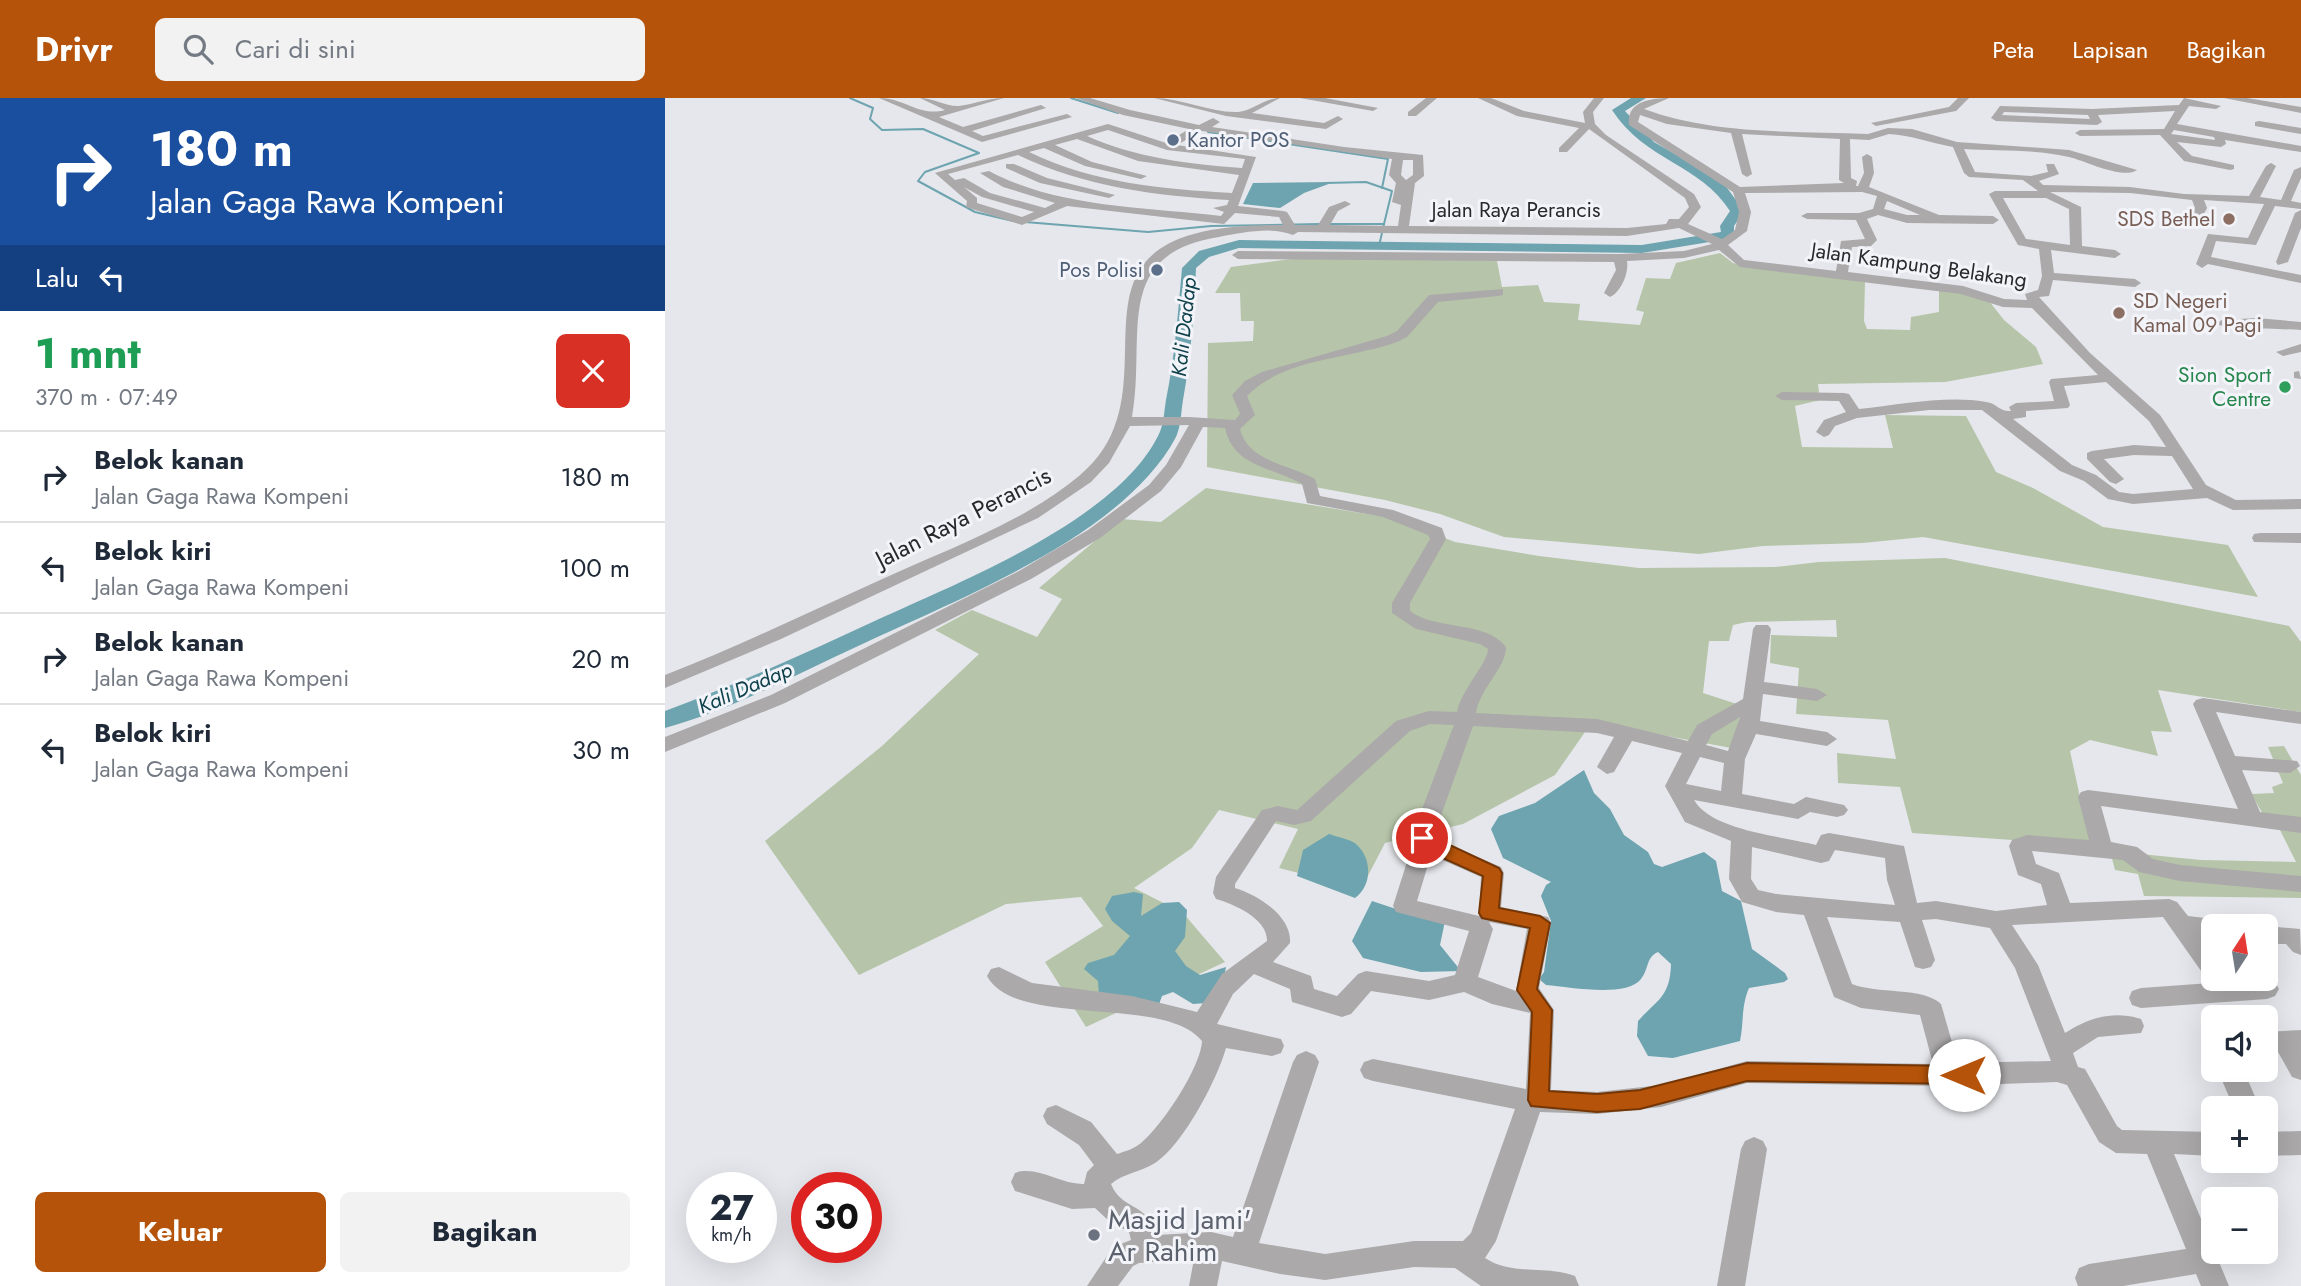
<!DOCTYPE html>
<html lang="id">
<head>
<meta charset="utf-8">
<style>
	:root { --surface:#fff; --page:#f2f2f3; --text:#1f2937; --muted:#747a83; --line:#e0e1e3; --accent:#b45309 }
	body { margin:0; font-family:Jost,sans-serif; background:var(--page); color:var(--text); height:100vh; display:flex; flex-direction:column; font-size:26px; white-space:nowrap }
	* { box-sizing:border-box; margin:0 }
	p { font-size:23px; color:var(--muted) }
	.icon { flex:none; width:38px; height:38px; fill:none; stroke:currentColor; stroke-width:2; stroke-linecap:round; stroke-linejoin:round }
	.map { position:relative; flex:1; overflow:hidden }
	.panel { display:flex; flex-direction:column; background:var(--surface); width:665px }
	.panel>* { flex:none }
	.banner { background:#1a4fa0; color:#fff; overflow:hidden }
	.needle { width:46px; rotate:12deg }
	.buttons { position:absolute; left:1536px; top:816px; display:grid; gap:14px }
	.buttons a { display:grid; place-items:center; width:77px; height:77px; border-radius:10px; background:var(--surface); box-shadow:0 7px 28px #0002; font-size:35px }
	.speed { position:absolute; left:21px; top:1074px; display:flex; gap:14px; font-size:35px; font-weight:700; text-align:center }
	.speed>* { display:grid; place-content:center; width:91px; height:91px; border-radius:50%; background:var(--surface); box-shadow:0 7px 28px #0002; line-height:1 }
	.speed small { font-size:18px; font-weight:400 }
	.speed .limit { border:10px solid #d22; background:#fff; color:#111 }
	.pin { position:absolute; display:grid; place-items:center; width:60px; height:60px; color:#fff; margin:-30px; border:4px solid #fff; border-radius:50%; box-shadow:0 2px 7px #0007 }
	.me { position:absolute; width:77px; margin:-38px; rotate:270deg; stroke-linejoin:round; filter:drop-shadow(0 0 5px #0008) }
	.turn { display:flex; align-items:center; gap:24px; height:147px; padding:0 35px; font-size:32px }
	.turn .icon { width:91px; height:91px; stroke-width:2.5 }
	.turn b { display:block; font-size:49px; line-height:60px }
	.then { display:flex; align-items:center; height:66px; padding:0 35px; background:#0003; gap:14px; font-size:26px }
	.round { display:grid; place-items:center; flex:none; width:74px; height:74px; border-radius:10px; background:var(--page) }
	.headline { display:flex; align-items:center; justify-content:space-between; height:119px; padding:0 35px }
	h1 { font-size:42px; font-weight:700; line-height:52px; color:#1e9e55 }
	.action { display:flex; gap:14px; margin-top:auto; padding:14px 35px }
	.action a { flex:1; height:80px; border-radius:10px; background:var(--accent); color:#fff; font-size:28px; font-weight:700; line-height:80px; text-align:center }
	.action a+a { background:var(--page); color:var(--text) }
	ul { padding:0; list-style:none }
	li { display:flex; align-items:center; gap:21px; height:91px; padding:0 35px; border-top:2px solid var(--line) }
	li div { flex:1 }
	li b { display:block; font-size:26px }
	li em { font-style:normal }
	header { display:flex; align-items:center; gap:42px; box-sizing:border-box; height:98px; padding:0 35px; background:var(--accent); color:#fff }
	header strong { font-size:33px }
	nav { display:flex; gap:38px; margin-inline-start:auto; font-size:24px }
	.search { width:490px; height:63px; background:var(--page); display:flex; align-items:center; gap:18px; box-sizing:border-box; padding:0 24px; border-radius:10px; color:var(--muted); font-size:26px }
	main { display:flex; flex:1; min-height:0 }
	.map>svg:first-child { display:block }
	.green { fill:#b6c5a9 }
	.water { fill:#6da4af }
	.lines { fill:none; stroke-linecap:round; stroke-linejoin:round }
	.stream { stroke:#6da4af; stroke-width:2 }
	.river { fill:#6da4af; fill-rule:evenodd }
	.minor { fill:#aba9a9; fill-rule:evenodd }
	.route { fill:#b45309; stroke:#753606; stroke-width:2 }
	.service-dot { fill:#5c6f8a; stroke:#f3f4f9; stroke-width:2.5 }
	.education-dot { fill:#8d6e63; stroke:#f3f4f9; stroke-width:2.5 }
	.leisure-dot { fill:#2e9e5b; stroke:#f3f4f9; stroke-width:2.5 }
	.worship-dot { fill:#6b7280; stroke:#f3f4f9; stroke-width:2.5 }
	.labels { text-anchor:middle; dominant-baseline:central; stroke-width:6; stroke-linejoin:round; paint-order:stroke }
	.far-service-label { font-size:21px; fill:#4e5e75; stroke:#f3f4f9; text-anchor:start }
	.far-street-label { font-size:21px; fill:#29292b; stroke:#f3f4f9 }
	.far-education-label { font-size:21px; fill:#785e54; stroke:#f3f4f9; text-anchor:end }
	.far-water-label { font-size:21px; font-style:italic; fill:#0e414a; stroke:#f3f4f9 }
	.far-leisure-label { font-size:21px; fill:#27864d; stroke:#f3f4f9; text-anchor:end }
	.street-label { font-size:24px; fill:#29292b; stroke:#f3f4f9 }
	.near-worship-label { font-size:28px; fill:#5b616d; stroke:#f3f4f9; text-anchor:start }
</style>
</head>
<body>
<header>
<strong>Drivr</strong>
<div class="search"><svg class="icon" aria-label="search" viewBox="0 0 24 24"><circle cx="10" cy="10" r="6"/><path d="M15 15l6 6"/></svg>Cari di sini</div>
<nav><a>Peta</a><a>Lapisan</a><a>Bagikan</a></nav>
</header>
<main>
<section class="panel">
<div class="banner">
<div class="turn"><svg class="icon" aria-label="right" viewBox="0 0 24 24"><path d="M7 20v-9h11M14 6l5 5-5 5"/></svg><div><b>180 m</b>Jalan Gaga Rawa Kompeni</div></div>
<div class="then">Lalu<svg class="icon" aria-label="left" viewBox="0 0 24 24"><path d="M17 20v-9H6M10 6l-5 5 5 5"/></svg></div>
</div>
<div class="headline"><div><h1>1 mnt</h1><p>370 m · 07:49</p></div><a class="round" style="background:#d93025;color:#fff"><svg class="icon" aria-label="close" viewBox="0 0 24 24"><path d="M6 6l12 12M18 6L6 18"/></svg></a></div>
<ul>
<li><svg class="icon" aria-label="right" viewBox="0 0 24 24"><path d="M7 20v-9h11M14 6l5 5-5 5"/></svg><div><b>Belok kanan</b><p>Jalan Gaga Rawa Kompeni</p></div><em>180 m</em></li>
<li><svg class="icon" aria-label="left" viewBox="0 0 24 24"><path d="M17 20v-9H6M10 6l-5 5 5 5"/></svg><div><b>Belok kiri</b><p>Jalan Gaga Rawa Kompeni</p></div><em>100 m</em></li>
<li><svg class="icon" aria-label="right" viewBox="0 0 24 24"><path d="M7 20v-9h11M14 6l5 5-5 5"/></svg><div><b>Belok kanan</b><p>Jalan Gaga Rawa Kompeni</p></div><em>20 m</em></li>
<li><svg class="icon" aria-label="left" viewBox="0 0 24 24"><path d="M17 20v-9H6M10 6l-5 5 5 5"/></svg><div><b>Belok kiri</b><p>Jalan Gaga Rawa Kompeni</p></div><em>30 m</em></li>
</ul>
<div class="action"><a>Keluar</a><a>Bagikan</a></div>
</section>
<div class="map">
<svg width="1636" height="1188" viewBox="0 0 1636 1188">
	<rect width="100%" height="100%" fill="#e5e7ec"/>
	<g class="green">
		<path d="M1055 155 1068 165 1200 184 1199 223 1202 231 1245 232 1246 219 1274 214V192L1304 196 1324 203 1339 222 1371 249 1378 266 1280 284 1153 286 1155 302 1130 308 1137 349 1228 350 1220 317 1301 318 1331 374 1368 390 1438 429 1563 447 1593 499 1258 439 1198 445 1098 448 1034 456 839 439 775 416 720 402 542 369 543 245 588 243 589 223H576L575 195H550L566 169 657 157 832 163 837 189 873 187 879 204 915 206 913 222 975 227 979 214 971 212 981 180 1005 181 1011 165Z"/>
		<path d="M541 390 727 420 790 444 874 458 974 470 1110 469 1154 464 1280 460 1624 528 1636 544V614L1493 592 1507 634 1486 633 1493 658 1425 642 1405 653 1415 699 1434 748 1247 735 1235 689 1173 685 1172 655 1231 661 1223 622 1131 616 1134 570 1105 565 1106 537 1172 539 1171 522 1082 524 1068 527 1064 543H1044L1038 595 1078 608 1066 650 927 624 890 677 798 726 720 745 696 791 614 770 633 731 554 712 527 750 469 790 518 815 560 864 421 929 380 864 438 828 416 799 341 806 194 877 100 743 217 648 314 556 270 532 307 512 372 539 397 501 374 490 456 421 496 424Z"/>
		<path d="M1619 648 1636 677V800L1479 798 1473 776 1450 772 1445 753 1536 762 1631 764 1611 724 1598 716 1586 696 1609 695 1607 689 1618 685 1603 649Z"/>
	</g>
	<g class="water">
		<path d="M669 84 639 95 615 110 578 106 588 85Z"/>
		<path d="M919 672 929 695 945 711 959 737 983 754 989 766 997 769 1039 754 1051 763 1057 793 1076 803 1087 851 1120 875 1123 881 1119 884 1084 890C1076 908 1079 924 1075 943L1008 960 983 958 972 938 973 923C993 901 1005 899 1006 866L993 854C981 859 984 871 976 881 961 900 905 889 881 887L874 881 879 874 886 823 876 798 881 787 886 784 838 760 826 731 834 718 870 705Z"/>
		<path d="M664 736C672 739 685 741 691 746 707 760 708 787 690 800L632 778 638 752Z"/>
		<path d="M469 794 478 796 476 818 497 805 514 804 522 812 520 839 510 853 521 868 535 877 561 869 558 885 542 905 528 906 508 894 497 898 493 909 434 898 433 883 419 871 423 865 449 857 465 838 447 823 440 811 447 798Z"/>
		<path d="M707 803 749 817 780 823 775 847 796 873 756 874 698 860 687 843Z"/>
	</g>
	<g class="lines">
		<g class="stream">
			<path d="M185 0 208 10 205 21 217 32 258 31 314 55 260 74 253 83 310 114 348 123"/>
			<path d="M406 0 453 15"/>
			<path d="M543 34 723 61 717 90"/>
			<path d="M660 85 701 84 727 93 719 126"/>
			<path d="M360 124 483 134 546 128 655 126"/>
			<path d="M663 126H719L714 148"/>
		</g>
		<path class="river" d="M966 0H981L960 13 989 44 1057 83 1079 113 1069 128V140L977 155 574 150 544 159 531 170C529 214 526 259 518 302 516 314 516 328 511 339 458 439 290 502 191 549 130 577 66 612 0 630V613C73 586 143 554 214 521 297 483 451 422 493 338 499 327 499 313 501 302 510 258 513 214 517 170L534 153 574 142 977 147 1056 134 1055 128 1065 113C1035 66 980 63 947 12Z"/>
		<g class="minor">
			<path d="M214 0C240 0 254 19 280 12L255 0C268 0 282 9 294 8 310 6 323 0 339 0L274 19 298 29 376 7 381 10 307 33 318 38 402 16 407 19 317 44Z"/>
			<path d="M411 0H425L465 12 534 27 548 20 555 24 547 29 679 49 758 57 759 78 750 85 744 128 962 130 1001 126 1004 121H1014L1024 109 1020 100 924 31 902 54H894V50L914 30 852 18 813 0H826L859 13 920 25 918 14 929 0H939L928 14 930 26 941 37 1029 96 1036 109 1023 126 1057 141 1070 132 1074 114 1068 94 964 27C961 4 985 0 1004 0L979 11C1049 37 1130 33 1203 36L1223 30 1247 31 1292 44 1404 52 1472 72C1458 82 1421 63 1404 59 1371 51 1332 53 1299 51L1310 74 1366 78 1383 74 1381 66H1389L1394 76 1374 83 1378 87 1465 89 1519 96 1584 98 1601 68 1606 65 1611 68 1595 99 1616 102 1629 72 1636 69V80L1626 103 1636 105V111L1610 108 1591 147 1551 143 1546 159 1636 177V185L1543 166 1537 170 1531 166 1543 136 1583 140 1599 106 1539 102 1542 110 1536 121 1532 123 1526 119 1530 110 1527 102 1465 95 1385 94 1416 109 1417 148 1450 152 1456 156 1450 160 1386 152 1389 175 1470 181 1476 185 1470 189 1388 182 1384 198 1374 199 1425 255 1495 317 1541 387 1571 402 1636 401V411L1568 412 1542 400 1468 406 1443 401 1419 383 1395 373 1317 312H1264L1192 320 1170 328 1164 337 1159 339 1151 334 1159 322 1181 314 1174 303 1117 302 1110 298 1117 294 1179 295 1184 296 1194 311C1235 307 1281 297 1321 304 1332 305 1334 314 1346 313L1344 309 1351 305 1389 303 1384 284 1386 281 1433 277 1367 210 1338 209 1296 196 1075 169 1054 152 1019 160 962 163C964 175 956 194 945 199L939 195 951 172 949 164 573 161 567 157 573 153 955 156 1019 153 1047 146 1014 130 962 138 633 134 628 137C607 128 576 135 554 139 445 156 482 239 467 319H524L570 322 575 316 567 297 580 283 597 274 722 238 732 233 764 197 838 191V197L833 198 773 204 742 239 732 244C685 261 618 260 582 298L590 317 575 331C583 364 624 366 650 381L655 398 728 412 777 430 781 441 745 505V513C772 533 820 522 841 549 841 570 815 590 811 615L932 621 1023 643 1032 627 1078 601 1088 531 1091 527H1103L1106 531 1099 584 1152 591 1162 597 1152 603 1098 596 1095 623 1162 634 1172 641 1162 648 1091 636 1080 661 1077 696 1129 706 1141 699 1179 707 1183 712 1179 717 1172 719 1145 714 1133 721 1029 702C1047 733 1117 738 1151 747L1156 737 1164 735 1239 748 1252 805 1271 803 1331 813 1382 807 1376 786 1353 777 1344 748 1347 742 1362 737 1424 742 1413 699 1416 694 1423 692 1573 711 1528 606 1531 602 1538 600 1636 614V626L1551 614 1570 658 1632 663 1635 668 1625 675 1577 672 1595 714 1636 719V735L1436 708 1446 744 1472 749 1488 761 1515 767 1636 778V794L1515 783 1474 774 1458 762 1367 753 1371 766 1394 775 1405 805 1504 801 1512 804 1523 818 1557 822 1560 828H1549V837L1536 836 1549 854V880H1555H1541L1498 819 1347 827 1373 867 1400 935C1423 920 1449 912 1476 921L1479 928 1476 935 1433 939 1408 955 1413 969 1420 971 1452 1028 1457 1032 1549 1034V1058L1509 1056 1564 1188H1536L1531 1176 1458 1188H1413L1410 1180 1414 1170 1424 1166 1521 1151 1482 1056 1451 1055 1434 1044 1402 987 1392 984 1283 988 1082 985 996 1009 932 1016 875 1014 831 1143 820 1160C847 1178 881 1167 910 1178L914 1188H816L790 1170 749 1169 660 1182 615 1176 557 1163 552 1188H524L529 1161 474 1165 468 1168 453 1188H422L448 1149 466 1142 464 1134 444 1123 430 1110 407 1111 350 1093 346 1084 350 1075C372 1067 396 1087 419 1086L422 1074 429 1067 414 1047 382 1026 378 1018 382 1010 391 1007 426 1024 452 1056C461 1053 469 1051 476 1045 497 1028 536 969 537 943 499 896 350 931 322 878L326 871 334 869 367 885 467 898 532 914 557 876 602 843C603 821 569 806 551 801L548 795 551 779 597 712 613 708 632 712 731 623 764 613 792 614C796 592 823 565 823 551L815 546 751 531 727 515V505L765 441 763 437 718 419 642 405 637 386C608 369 568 369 560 330L538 329 516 369 496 393 435 440 366 481 120 605 0 654V639L106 597 354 473 423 432 484 387 501 367 524 327 465 328 444 365 426 384 373 420 116 541 0 590V577C72 549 142 515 213 483 280 452 356 426 414 378 526 286 361 124 618 127L614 119 570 115 559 126 402 108 357 127 301 109 302 103 270 75 443 26 501 45 524 31 458 17ZM975 17 1002 26 1066 35 1077 76 1082 79 1087 76 1077 36 1175 41 1174 82 1179 85 1075 89 973 24ZM443 32 502 52 580 61 577 70C524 66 471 60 422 38ZM537 33 727 61 724 77 731 85 727 104 736 107 733 128 665 127 673 113 686 106 680 103 664 109 653 127H630L622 114 618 113 573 108 591 59 512 47ZM1224 36C1246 37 1266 45 1288 49L1299 75 1304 79 1358 82 1373 93H1330L1324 96 1353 147 1374 151 1377 178 1373 192 1360 196 1362 202 1339 201 1298 188 1183 174 1187 149 1206 148 1212 142 1202 121 1213 117 1242 125 1328 126 1334 122 1328 118 1274 117 1204 89 1209 75 1207 59 1202 56 1197 59 1199 75 1193 88H1191L1192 83 1186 80 1185 41 1204 42ZM412 41 473 63 574 77 567 95C497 91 428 85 364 54L379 50 420 68 476 81 482 78 427 64 390 47ZM353 57C420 89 491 98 564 102L562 107 548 110 559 114 556 118C478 109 393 110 324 73L315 75 338 89 390 105 380 110 325 95 299 80 290 82 283 76ZM738 62H748V77L741 82 736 77ZM299 89 317 99 369 114 357 119 312 105V100ZM1197 94 1212 98 1208 111 1194 115H1142L1136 118 1142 121 1191 122 1200 141 1176 143 1171 173 1079 162 1063 147 1082 133 1086 114 1080 95ZM1338 100H1381L1404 111 1405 147 1361 141ZM1222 103 1255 117H1242L1219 111ZM1441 284 1484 323 1501 349 1469 347 1427 353 1422 355V361L1445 384 1451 386 1459 381 1439 361 1469 357 1507 358 1528 391 1468 396 1454 394 1431 377 1407 367 1348 321 1361 319V313L1403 310 1405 307 1399 288ZM1075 619 1063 653 1041 647 1047 636ZM765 626 789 627 746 740 748 745 728 808 731 814 804 833 790 877 764 883 701 873 693 876 672 898 649 891 646 878 608 864 625 845C627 818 593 797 570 790V786L611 723 629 727 646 723 745 633ZM808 628 932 635 949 639 932 669 942 676 949 674 967 643 1017 655 1000 688 1020 724 1066 743 1064 781 1077 804 1111 814 1139 817 1169 899 1196 910 1255 917 1268 966 1082 963 996 987 932 994 886 992 889 912 874 890 886 825 883 819 836 809 839 775 836 769 768 740ZM1035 659 1059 665 1056 693 1021 686ZM1087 749 1156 765 1164 763 1170 752 1220 760 1222 782 1230 807 1111 796 1093 792 1086 781ZM766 757 816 779 814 818 752 803ZM1162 819 1235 824 1250 869 1258 871 1266 869 1270 862 1257 822 1271 821 1325 830 1350 870 1386 963 1293 965 1276 906C1259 889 1211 896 1187 886ZM824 824 862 831 851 893 813 879 828 831ZM589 876 625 891 627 904 677 919 686 916 706 893 764 902 799 894 827 906 865 915 861 991 708 961 699 964 695 972 699 980 708 983 850 1011 806 1135 798 1143H749L660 1156 594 1145 654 964 650 957 641 953 632 957 628 964 568 1139 546 1134 492 1137C481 1103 457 1113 446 1086 459 1075 476 1074 490 1065 518 1047 552 982 561 950L607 958 616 955 619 948 616 941 552 926 568 896Z"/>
			<path d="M489 0C517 0 545 15 573 14 588 13 599 0 615 0L587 15 659 25 673 18 678 21 661 31 561 18Z"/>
			<path d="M635 0H660L713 10 708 13Z"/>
			<path d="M761 0H772L751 18H743V14Z"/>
			<path d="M1293 0H1304L1291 13 1211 28 1206 25 1284 9Z"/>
			<path d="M1519 0 1556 8 1551 11 1524 8 1512 26 1636 48V54L1560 42 1561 46 1556 49 1512 44 1527 58 1569 67V71L1565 72 1519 63 1495 37 1415 38 1410 35 1415 32 1499 31 1510 13 1433 17 1437 24 1432 27 1331 23 1326 20 1335 8 1427 11 1514 7ZM1339 14 1423 17 1425 21 1337 17ZM1509 32 1549 39 1550 42 1506 36Z"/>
			<path d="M1559 0H1582L1636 9V15Z"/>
			<path d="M1594 23 1636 30V36L1590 28V24Z"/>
			<path d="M341 66H349L382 80 450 97 444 100 375 85 341 70Z"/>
			<path d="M1636 112V130L1623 164 1613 167 1611 164 1630 115Z"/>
			<path d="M1592 220 1636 224V232C1622 231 1556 230 1550 226L1557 222Z"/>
			<path d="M1636 246V254L1618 258 1611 254Z"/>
			<path d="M1634 273 1636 281 1629 280V274Z"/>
			<path d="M1595 435H1636V445L1589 444 1587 440 1589 436Z"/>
			<path d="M1601 828 1635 831 1636 857 1628 854 1621 846H1601Z"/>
			<path d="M1602 881 1610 884 1614 891 1610 898 1602 901 1476 910 1467 907 1464 900 1467 893 1476 890Z"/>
			<path d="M1636 932V982L1627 979 1613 954H1601V934Z"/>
			<path d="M1552 971H1578L1595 1010H1569Z"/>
			<path d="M1636 1033V1057L1601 1058V1034Z"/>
			<path d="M1089 1039 1098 1043 1102 1051 1080 1188H1052L1076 1051 1080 1043Z"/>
		</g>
	</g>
	<path class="route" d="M757 734 834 770 837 775 834 810 875 818 885 825 872 891 887 912 884 993 932 996 975 992 1082 965 1299 968 1307 971 1310 977 1307 983 1299 986 1082 983 975 1011 932 1014 866 1008 863 1002 867 914 852 892 865 830 817 820 814 815 818 778 753 749 748 740Z"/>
	<g class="service-dot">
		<circle cx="508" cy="42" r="7"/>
		<circle cx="492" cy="172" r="7"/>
	</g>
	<g class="education-dot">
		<circle cx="1564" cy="121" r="7"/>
		<circle cx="1454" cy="215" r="7"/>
	</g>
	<circle class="leisure-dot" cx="1620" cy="289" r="7"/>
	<circle class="worship-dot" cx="429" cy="1137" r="7"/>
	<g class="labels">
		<g class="far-service-label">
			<text x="522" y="42">Kantor POS</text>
			<text x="478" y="172" text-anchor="end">Pos Polisi</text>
		</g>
		<g class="far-street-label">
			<text x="851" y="112">Jalan Raya Perancis</text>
			<text transform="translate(1254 167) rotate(8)">Jalan Kampung Belakang</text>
		</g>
		<g class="far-education-label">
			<text x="1550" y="121">SDS Bethel</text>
			<text x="1468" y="203" text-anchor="start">SD Negeri<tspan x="1468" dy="24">Kamal 09 Pagi</tspan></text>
		</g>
		<g class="far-water-label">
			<text transform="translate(519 229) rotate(-84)">Kali Dadap</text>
			<text transform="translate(80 590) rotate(-23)">Kali Dadap</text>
		</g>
		<g class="far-leisure-label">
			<text x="1606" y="277">Sion Sport<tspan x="1606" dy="24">Centre</tspan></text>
		</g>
		<g class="street-label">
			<text transform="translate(298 419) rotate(-27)">Jalan Raya Perancis</text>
		</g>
		<g class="near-worship-label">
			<text x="443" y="1121">Masjid Jami'<tspan x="443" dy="32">Ar Rahim</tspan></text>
		</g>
	</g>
</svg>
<div class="buttons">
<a><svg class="needle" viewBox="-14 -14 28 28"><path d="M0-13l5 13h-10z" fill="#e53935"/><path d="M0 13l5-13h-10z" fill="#747a83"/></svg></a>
<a><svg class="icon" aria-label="sound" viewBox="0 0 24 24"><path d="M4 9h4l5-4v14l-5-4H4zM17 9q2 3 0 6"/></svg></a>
<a>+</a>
<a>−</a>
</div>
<div class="speed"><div>27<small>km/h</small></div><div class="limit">30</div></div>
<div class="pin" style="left:757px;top:740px;background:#d93025"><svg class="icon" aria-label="arrive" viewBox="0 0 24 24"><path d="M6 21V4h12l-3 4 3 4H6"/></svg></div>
<svg class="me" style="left:1299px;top:977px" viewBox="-20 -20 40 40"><circle r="19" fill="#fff"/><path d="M0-13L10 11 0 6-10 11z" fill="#b45309"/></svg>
</div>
</main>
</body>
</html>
